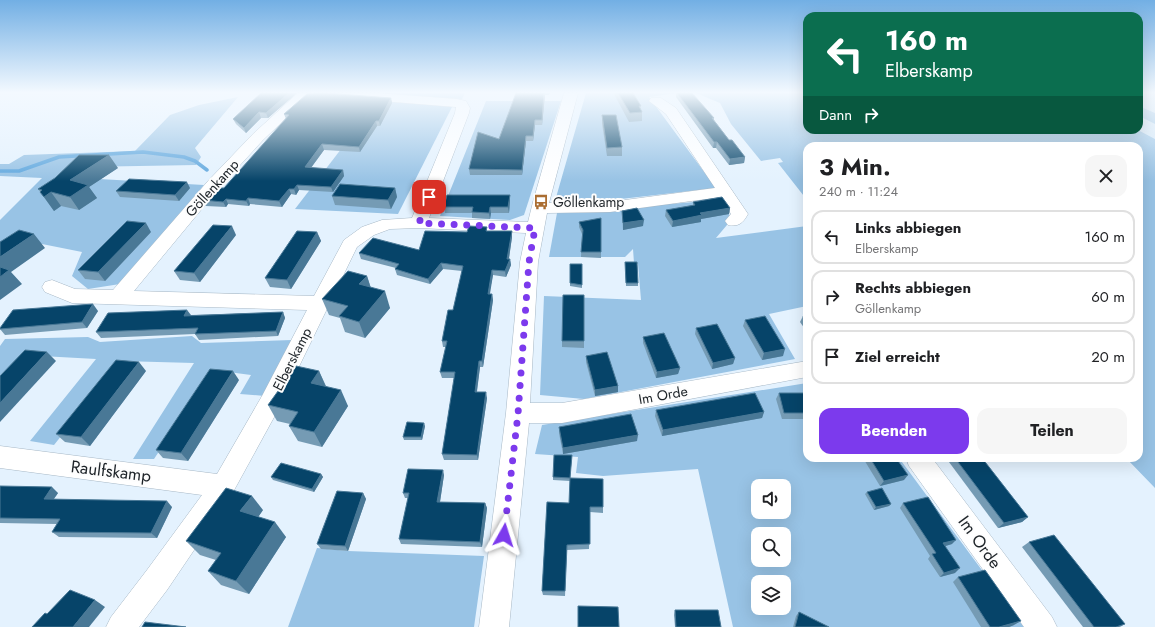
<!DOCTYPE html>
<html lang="de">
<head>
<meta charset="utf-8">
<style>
	:root { --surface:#fff; --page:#f6f6f6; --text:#202124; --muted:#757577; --line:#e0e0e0; --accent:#7c3aed }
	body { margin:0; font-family:Jost,sans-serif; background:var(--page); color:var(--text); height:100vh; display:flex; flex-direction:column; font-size:15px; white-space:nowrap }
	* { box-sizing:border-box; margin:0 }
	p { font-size:13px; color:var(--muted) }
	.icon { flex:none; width:22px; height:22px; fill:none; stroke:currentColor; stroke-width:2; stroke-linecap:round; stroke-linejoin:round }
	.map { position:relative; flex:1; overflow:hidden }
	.details { position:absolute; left:803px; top:142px; width:340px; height:320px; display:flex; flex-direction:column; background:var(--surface); border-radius:12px; box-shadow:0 4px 16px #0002 }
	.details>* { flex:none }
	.top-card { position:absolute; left:803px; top:12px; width:340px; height:122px; border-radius:12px; box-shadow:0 4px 16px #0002; background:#0b6e4f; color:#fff; overflow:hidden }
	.buttons { position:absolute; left:751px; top:479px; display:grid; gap:8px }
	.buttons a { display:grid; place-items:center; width:40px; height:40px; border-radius:8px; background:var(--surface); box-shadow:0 4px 16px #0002; font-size:20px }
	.pin { position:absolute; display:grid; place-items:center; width:34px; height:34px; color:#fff; margin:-17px; border-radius:8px; box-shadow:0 2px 6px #0006 }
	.me { position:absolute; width:44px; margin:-22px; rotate:6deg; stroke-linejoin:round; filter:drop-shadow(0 0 3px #0008) }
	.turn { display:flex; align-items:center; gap:14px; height:84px; padding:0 16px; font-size:18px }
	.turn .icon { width:52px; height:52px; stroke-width:2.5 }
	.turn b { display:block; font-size:28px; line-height:34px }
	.then { display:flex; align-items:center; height:38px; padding:0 16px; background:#0003; gap:8px; font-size:15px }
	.round { display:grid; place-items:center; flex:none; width:42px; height:42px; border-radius:12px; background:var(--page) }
	.head { display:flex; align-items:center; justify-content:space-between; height:68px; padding:0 16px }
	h1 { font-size:24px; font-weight:700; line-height:30px }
	.button { display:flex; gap:8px; margin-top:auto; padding:8px 16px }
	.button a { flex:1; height:46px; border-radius:12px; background:var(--accent); color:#fff; font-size:16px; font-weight:700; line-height:46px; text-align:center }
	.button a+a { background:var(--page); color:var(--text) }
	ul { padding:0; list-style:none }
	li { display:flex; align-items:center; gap:12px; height:54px; margin:0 8px 6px; padding:0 8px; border:2px solid var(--line); border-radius:12px }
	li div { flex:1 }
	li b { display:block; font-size:15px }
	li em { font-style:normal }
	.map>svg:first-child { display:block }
	.built { fill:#d3e7f7 }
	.green { fill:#98c3e5; fill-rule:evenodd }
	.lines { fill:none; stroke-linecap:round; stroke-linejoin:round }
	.stream { stroke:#61a8de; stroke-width:3.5 }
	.minor-casing { stroke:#a7b8c6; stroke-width:1 }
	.minor { fill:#fff; fill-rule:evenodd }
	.wall { fill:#759bb4 }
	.shaded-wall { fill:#497896 }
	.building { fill:#064469; stroke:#497896 }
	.route { stroke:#7c3aed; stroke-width:7; stroke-dasharray:0 12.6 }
	.labels { text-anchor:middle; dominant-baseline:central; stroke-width:4; stroke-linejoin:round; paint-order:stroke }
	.street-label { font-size:14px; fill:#1d2328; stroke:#fdfdfd }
	.poi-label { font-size:14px; fill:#1d2328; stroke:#fdfdfd; text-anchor:start }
	.near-street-label { font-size:17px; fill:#1d2328; stroke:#fdfdfd }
</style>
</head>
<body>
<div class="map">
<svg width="1155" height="627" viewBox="0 0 1155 627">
	<rect width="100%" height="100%" fill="#e4f2fe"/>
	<g class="built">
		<path d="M1139 93H1155V113L1139 106Z"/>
		<path d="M1139 116 1155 124V139L1138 130Z"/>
	</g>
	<g class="green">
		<path d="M377 93H465L462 99Z"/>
		<path d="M586 93H678L649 97 716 188 595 202 555 201Z"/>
		<path d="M696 93H807V130H1138L1155 139V488L1126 458H1139V146H807V200L778 163 783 162 780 158 761 161 731 124 720 103Z"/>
		<path d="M238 97 195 148 201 157 196 165 81 167 82 178 204 185 120 284 88 289 72 276 82 252 22 240 0 251V220L42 178 0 176V164H9L24 155 135 151 170 115 199 105Z"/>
		<path d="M378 101 452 107 398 214 295 209Z"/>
		<path d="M486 101H561L524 215 510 220 440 216Z"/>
		<path d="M1139 106 1155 113V124L1139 116Z"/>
		<path d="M720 200 732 219 716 238 807 226V306L769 314 795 359 584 399 540 395 544 296 641 300 638 264 634 263 633 249 625 257H549L557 213Z"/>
		<path d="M192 336 201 343 292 340 265 396 240 394 251 375 213 370 154 459H133L194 363 121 361 54 445 30 441 96 359 23 355 0 379V346L5 339 88 337 100 342Z"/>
		<path d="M807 383V458H899L1024 627H733L698 469 603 476 576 473 578 457 535 454 542 425ZM758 486H784V512H758ZM758 534H784V560H758ZM758 582H784V608H758Z"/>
		<path d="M317 548 348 551 484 556 474 627H288Z"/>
	</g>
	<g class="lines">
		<path class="stream" d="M0 171H19L59 157 143 152 184 157 195 161 207 170"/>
		<g class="minor-casing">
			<g id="minor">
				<path d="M298 93H375L457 99 466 101 470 108 469 113 429 218 528 222 533 202 564 93H578L549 203 610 202 715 188 666 114 649 101 651 98H661L676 108 748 214C743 223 739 227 728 225L725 221 731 214 721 197 610 212 547 213 538 262 530 403H562L807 361V377L562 423H529L509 627H479L506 413 520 262 526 233 419 228 390 229 374 235 357 247 278 410 232 494 167 590 139 627H106L111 617 147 570 202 495 0 468V446L217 474 262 396 307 310 72 303 45 292 42 287 45 282 52 280 75 289 113 290 208 181 253 134ZM320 96 456 107 455 113 412 218 382 220 362 227 344 240 314 296 134 291 220 187 263 140 304 101 308 98Z"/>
				<path d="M906 458H932L1052 617 1057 627H1024L909 466Z"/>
			</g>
		</g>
		<use href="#minor" class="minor"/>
	</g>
	<g class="wall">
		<path d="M261 93H297L268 118H261L246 133 236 124 233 119Z"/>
		<path d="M516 93H550L549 95H545L542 125H535L533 141H526L522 175H470L469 169 499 139Z"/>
		<path d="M614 93H633L641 106 640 108 642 112V121L629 122 614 94Z"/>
		<path d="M676 93 714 118V120L729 140 745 157 744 163 729 165 716 148H713L676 97Z"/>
		<path d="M391 98 392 103 380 126H377L360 152 324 150 311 168 343 170 344 176 333 192 299 190 296 195 291 194 282 207 250 204 249 206 228 204 226 207 206 206 203 200 224 188 286 119 284 114Z"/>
		<path d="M602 115 622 147V156H607L602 124Z"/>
		<path d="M118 168 89 187 97 198 79 210 61 206 54 211 38 189Z"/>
		<path d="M190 188 179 201 120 197 116 191Z"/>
		<path d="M395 188 397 197 391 209 335 205 332 196Z"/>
		<path d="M510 195V201L509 213H491L490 219 472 218V213H445L444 207Z"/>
		<path d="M693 202 730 208 729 214 701 219V222L672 227 665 216 666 210 693 205Z"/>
		<path d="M622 211 643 226 623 230Z"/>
		<path d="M601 218V258L581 257 582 234 579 227V222Z"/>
		<path d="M487 227V231L512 237 509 259H510L511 265 506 277 493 275 489 294H492L493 300 483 367H480L477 392 487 398 478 460H444L442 454 454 378H442L440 372 446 347H443L442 341 453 310 462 271 443 269 430 284 397 275 395 269 396 268 361 259 359 253 419 250 467 232Z"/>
		<path d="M151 232 105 281 85 279 78 270Z"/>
		<path d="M317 232 321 241 291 289 270 287 265 278Z"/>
		<path d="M236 235 200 282 180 280 174 271Z"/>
		<path d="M625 262 638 283V286H626Z"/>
		<path d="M570 264H582V288L570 286Z"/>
		<path d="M367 276 371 288 390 308 365 338 345 332 340 318 329 315 322 299Z"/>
		<path d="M584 295V348L562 347V341Z"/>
		<path d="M98 311 87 328 5 335 0 329V328Z"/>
		<path d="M283 312 285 318 278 336 199 340 195 334 101 338 96 332 191 315Z"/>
		<path d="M807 315V332L800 322 803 316Z"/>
		<path d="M745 320 783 356 762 360 743 326Z"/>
		<path d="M696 328 735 358 733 364 712 369 695 334Z"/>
		<path d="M643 337 680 368 678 374 656 378 643 343Z"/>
		<path d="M586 356 618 386V392L595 396 586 362Z"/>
		<path d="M146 371 90 446 65 442 56 434Z"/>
		<path d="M319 371 326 386 348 406 322 447 298 441 289 426 290 424 277 421 268 405Z"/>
		<path d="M239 380 188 461 163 458 156 450Z"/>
		<path d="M779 393H807V419H782L776 399Z"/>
		<path d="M656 410 764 412 762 418 662 436 655 416Z"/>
		<path d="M425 426 422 440H404L403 437Z"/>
		<path d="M559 427 637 441 563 454 559 433Z"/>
		<path d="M572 455 570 481 553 480V477Z"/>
		<path d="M863 458H896L904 480 880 486Z"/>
		<path d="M946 458H982L1028 517 1022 522 998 528Z"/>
		<path d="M321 474 323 477 314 492 273 480 271 477Z"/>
		<path d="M444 475 440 502 485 503 487 508 482 547 401 544 399 539 408 498H405L403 493Z"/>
		<path d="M0 486 58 493 54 499 172 507 157 538 59 537 52 532 57 524 0 523Z"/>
		<path d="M867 492 891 504 889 506 874 510 865 494Z"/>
		<path d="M363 493 366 499 348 551 321 549 317 544Z"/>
		<path d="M547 502 603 507V513L590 512 589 549 567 550 565 596 543 595 542 591Z"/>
		<path d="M903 503 952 544 945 546 955 573 940 577 928 559 930 556 900 508Z"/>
		<path d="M263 510 258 517 286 537 249 594 221 585 208 571 216 560 200 555 186 541Z"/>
		<path d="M1029 542 1125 624 1120 627H1083L1022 547Z"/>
		<path d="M958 577 1014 625 1009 627H981L953 582Z"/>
		<path d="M675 610 721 627H675L674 615Z"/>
		<path d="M799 612 829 627H793L796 616Z"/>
	</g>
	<g class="shaded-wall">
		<path d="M289 93H297L268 118 266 113Z"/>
		<path d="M544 93 545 95 542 125V120Z"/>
		<path d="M391 98 392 103 380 126 379 121Z"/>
		<path d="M259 112 261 118 246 133 244 128Z"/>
		<path d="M535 120V125L533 141V136Z"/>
		<path d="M376 121 377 126 360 152 359 147Z"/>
		<path d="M526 136V141L522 175V170Z"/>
		<path d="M714 142H717L716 148H713Z"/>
		<path d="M322 144 324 150 307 173 305 167Z"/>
		<path d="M109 155 118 168 89 187 97 198 79 210 70 197V180Z"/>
		<path d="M745 157 744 163 729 165 730 159Z"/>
		<path d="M343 170 344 176 333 192 331 187Z"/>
		<path d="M187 182 190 188 179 201 175 195Z"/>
		<path d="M297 185 299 190 296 195 294 189Z"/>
		<path d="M395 188 397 197 391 209 388 200Z"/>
		<path d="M289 189 291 194 282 207 279 201Z"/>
		<path d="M51 192 61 206 54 211 44 197Z"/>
		<path d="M510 195V201L509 213 508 207Z"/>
		<path d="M248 198 250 204 249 206 246 201Z"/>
		<path d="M226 199 228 204 226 207 223 202Z"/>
		<path d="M490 207 491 213 490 219 489 213Z"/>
		<path d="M730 208 729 214 701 219V222L672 227 673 221 700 213Z"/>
		<path d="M644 220 643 226 623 230V223Z"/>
		<path d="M146 223 151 232 105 281 98 272Z"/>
		<path d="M232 226 236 235 200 282 194 273Z"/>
		<path d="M512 231V237L508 264 510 259 511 265 506 277 505 271Z"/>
		<path d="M317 232 321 241 291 289 287 280Z"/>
		<path d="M34 234 45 248 11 272 22 284 0 300V257Z"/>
		<path d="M441 263 443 269 430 284 428 279Z"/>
		<path d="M492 270 493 275 489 300 488 294Z"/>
		<path d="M367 276 372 292 359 284Z"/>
		<path d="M385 291 390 308 365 338 359 322Z"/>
		<path d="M492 294 493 300 483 367 482 361Z"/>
		<path d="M93 304 98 311 87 328 82 322Z"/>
		<path d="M187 310 191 315 188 322 184 316Z"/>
		<path d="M283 312 285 318 278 336 276 331Z"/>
		<path d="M785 349 783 356 762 360 764 353Z"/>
		<path d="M47 352 56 361 0 422V403Z"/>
		<path d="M735 358 733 364 712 369 713 363Z"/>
		<path d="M479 361 480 367 476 397 475 392Z"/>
		<path d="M139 362 146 371 90 446 81 437Z"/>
		<path d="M680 368 678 374 656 378 657 372Z"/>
		<path d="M233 371 239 380 188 461 181 453Z"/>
		<path d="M319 371 326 387 311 383Z"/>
		<path d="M618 386V392L595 396V390Z"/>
		<path d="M341 390 348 406 322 447 314 432Z"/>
		<path d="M486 392 487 398 478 460 477 455Z"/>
		<path d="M764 412 762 418 662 436 663 430Z"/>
		<path d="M424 423 425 426 422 440 421 437Z"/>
		<path d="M638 435 637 441 563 454V448Z"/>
		<path d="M443 470 444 475 439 508 437 502Z"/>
		<path d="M321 474 323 477 314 492 312 489Z"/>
		<path d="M908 475 904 480 880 486 884 481Z"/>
		<path d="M52 487 58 493 50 504 44 499Z"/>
		<path d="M363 493 366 499 348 551 345 546Z"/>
		<path d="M252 496 263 510 252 526 240 511Z"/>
		<path d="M167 501 172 507 157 538 151 533Z"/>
		<path d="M485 503 487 508 482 547 480 542Z"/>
		<path d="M891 504 889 506 874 510 876 507Z"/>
		<path d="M1028 517 1022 522 998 528 1004 523Z"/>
		<path d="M275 522 286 537 249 594 236 581Z"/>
		<path d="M956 540 952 544 939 548 943 543Z"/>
		<path d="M960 568 955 573 940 577 944 573Z"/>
		<path d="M95 600 105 607 89 627H73Z"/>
		<path d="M1021 621 1014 625 1009 627H999Z"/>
	</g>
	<g class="building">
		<path d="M261 93H289L266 113 259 112 244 128 233 119Z"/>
		<path d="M315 93H326L391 98 379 121H376L359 147 322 144 305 167 343 170 331 187 297 185 294 189H289L279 201 248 198 246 201 226 199 223 202 203 200 214 188H224L289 115 284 114 307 94Z"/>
		<path d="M516 93H544L542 120H535L533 136H526L522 170 469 169 478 132 499 139Z"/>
		<path d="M618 93H633L641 106H639L642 112 630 113Z"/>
		<path d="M677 93H692L714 118H712L729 140H732L745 157 730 159 717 142H714Z"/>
		<path d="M602 115H616L622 147 607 148Z"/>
		<path d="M79 155H109L70 180 88 185 70 197 51 192 44 197 40 192 42 190 38 189 55 178Z"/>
		<path d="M129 179 187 182 175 195 116 191Z"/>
		<path d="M340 184 395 188 388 200 332 196Z"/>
		<path d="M447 195H510L508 207H490L489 213 472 212 473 207H444Z"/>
		<path d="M722 197 730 208 700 213 702 215 673 221 666 210 695 205 693 202Z"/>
		<path d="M637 208 644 220 623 223 622 211Z"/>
		<path d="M601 218V252H581L583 230 579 222Z"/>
		<path d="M127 221 146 223 98 272 78 270Z"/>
		<path d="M213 225 232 226 194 273 174 271Z"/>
		<path d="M469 226 487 227 486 231H512L507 259H510L505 271 492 270 488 294H492L482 361H479L475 392H486L477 455 442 454 455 372H440L447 341H442L448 310H453L463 266 441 263 428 279 395 269 399 264 359 253 373 238 419 250 425 231 467 232Z"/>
		<path d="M19 230 34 234 0 257V242Z"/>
		<path d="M297 231 317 232 287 280 265 278Z"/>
		<path d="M625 262H637L638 283H626Z"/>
		<path d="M570 264H582V285L570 283Z"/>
		<path d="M0 267 9 270 0 277Z"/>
		<path d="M348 271 367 276 359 284 385 291 359 322 339 316 348 306 322 299Z"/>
		<path d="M563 295H584V341H562Z"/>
		<path d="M93 304 82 322 0 329V328L13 310Z"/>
		<path d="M187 310 184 316 283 312 276 331 195 334 198 328 96 332 108 313Z"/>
		<path d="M807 315V322L803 316Z"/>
		<path d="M765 316 785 349 764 353 745 320Z"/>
		<path d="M717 324 735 358 713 363 696 328Z"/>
		<path d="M664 333 680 368 657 372 643 337Z"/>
		<path d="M25 350 47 352 0 403V376Z"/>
		<path d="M607 352 618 386 595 390 586 356Z"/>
		<path d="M116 360 139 362 81 437 56 434Z"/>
		<path d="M296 366 319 371 311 383 341 390 314 432 289 426 298 412 268 405Z"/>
		<path d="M210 369 233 371 181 453 156 450Z"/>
		<path d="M755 393 764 412 663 430 656 410Z"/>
		<path d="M779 393H807V413H784Z"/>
		<path d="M631 414 638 435 563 448 559 427Z"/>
		<path d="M407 422 424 423 421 437H403Z"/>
		<path d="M554 455H572L570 478 553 477Z"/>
		<path d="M870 458H896L908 475 884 481Z"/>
		<path d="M955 458H982L1028 517 1004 523Z"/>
		<path d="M281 463 321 474 312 489 271 477Z"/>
		<path d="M408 469 443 470 437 502 485 503 480 542 399 539 409 493H403Z"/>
		<path d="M570 478 603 479V507H590V544L567 545 565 591H542L547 502 569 503Z"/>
		<path d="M0 486 52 487 44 499 167 501 151 533 52 532 60 519 0 518Z"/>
		<path d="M226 488 252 496 240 511 275 522 236 581 208 571 221 553 186 541Z"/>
		<path d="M882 488 891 504 876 507 867 492Z"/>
		<path d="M337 491 363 493 345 546 317 544Z"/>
		<path d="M928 497 956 540 943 543 960 568 944 573 932 554 936 553 903 503Z"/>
		<path d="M1054 535 1125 624 1116 627H1094L1029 542Z"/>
		<path d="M985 570 1021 621 999 627H990L958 577Z"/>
		<path d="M70 590 95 600 73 627H32L45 613 47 614Z"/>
		<path d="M578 606 618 607 619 627H578Z"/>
		<path d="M675 610H718L721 627H676Z"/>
		<path d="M799 612 829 627H795Z"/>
		<path d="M145 622 186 627H142Z"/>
	</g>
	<linearGradient id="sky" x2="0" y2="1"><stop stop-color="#72afe4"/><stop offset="0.51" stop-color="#f3f9ff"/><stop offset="1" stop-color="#f3f9ff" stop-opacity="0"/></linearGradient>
	<rect width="1155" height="181" fill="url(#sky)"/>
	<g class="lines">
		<path class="route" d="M429 197 419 223 535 228 529 262 518 414 504 535"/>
	</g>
	<defs>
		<g id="bus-bare" transform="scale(1.2)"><path d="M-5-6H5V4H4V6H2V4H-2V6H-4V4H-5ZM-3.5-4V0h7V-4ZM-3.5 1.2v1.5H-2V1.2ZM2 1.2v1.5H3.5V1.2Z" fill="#aa6d31" stroke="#fdfdfd" stroke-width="2.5" paint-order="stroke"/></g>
	</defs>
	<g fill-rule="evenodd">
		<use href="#bus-bare" x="541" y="202"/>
	</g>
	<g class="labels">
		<g class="street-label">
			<text transform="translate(212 188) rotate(-48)">Göllenkamp</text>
			<text transform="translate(292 359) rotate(-63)">Elberskamp</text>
			<text transform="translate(663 395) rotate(-10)">Im Orde</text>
		</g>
		<g class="poi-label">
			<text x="553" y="202">Göllenkamp</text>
		</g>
		<g class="near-street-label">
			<text transform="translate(111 471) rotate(7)">Raulfskamp</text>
			<text transform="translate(980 542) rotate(54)">Im Orde</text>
		</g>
	</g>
</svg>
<div class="buttons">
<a><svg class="icon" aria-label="sound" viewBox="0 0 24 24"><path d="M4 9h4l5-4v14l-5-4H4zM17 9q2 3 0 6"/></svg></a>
<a><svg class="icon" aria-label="search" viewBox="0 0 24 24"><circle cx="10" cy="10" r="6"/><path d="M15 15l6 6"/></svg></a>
<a><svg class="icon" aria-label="layers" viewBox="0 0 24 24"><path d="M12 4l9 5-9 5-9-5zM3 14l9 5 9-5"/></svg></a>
</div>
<div class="pin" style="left:429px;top:197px;background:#d93025"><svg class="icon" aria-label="arrive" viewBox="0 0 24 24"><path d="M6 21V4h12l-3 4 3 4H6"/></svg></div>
<svg class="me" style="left:504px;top:535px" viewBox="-20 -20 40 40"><path d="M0-17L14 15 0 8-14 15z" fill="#7c3aed" stroke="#fff" stroke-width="4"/></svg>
<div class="top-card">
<div class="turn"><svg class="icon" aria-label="left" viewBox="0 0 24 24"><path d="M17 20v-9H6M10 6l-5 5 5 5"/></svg><div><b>160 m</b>Elberskamp</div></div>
<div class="then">Dann<svg class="icon" aria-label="right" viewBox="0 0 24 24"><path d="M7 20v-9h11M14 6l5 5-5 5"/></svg></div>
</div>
<section class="details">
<div class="head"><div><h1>3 Min.</h1><p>240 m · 11:24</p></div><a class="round"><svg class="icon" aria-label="close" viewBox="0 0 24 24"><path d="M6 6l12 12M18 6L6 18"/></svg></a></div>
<ul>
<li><svg class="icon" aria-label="left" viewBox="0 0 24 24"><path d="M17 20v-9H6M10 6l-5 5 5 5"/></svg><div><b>Links abbiegen</b><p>Elberskamp</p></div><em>160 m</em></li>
<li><svg class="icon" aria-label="right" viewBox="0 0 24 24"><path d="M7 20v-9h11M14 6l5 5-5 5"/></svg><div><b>Rechts abbiegen</b><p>Göllenkamp</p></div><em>60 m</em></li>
<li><svg class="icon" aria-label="arrive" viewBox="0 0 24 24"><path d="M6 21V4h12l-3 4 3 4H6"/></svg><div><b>Ziel erreicht</b></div><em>20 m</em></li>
</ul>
<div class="button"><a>Beenden</a><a>Teilen</a></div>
</section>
</div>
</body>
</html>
